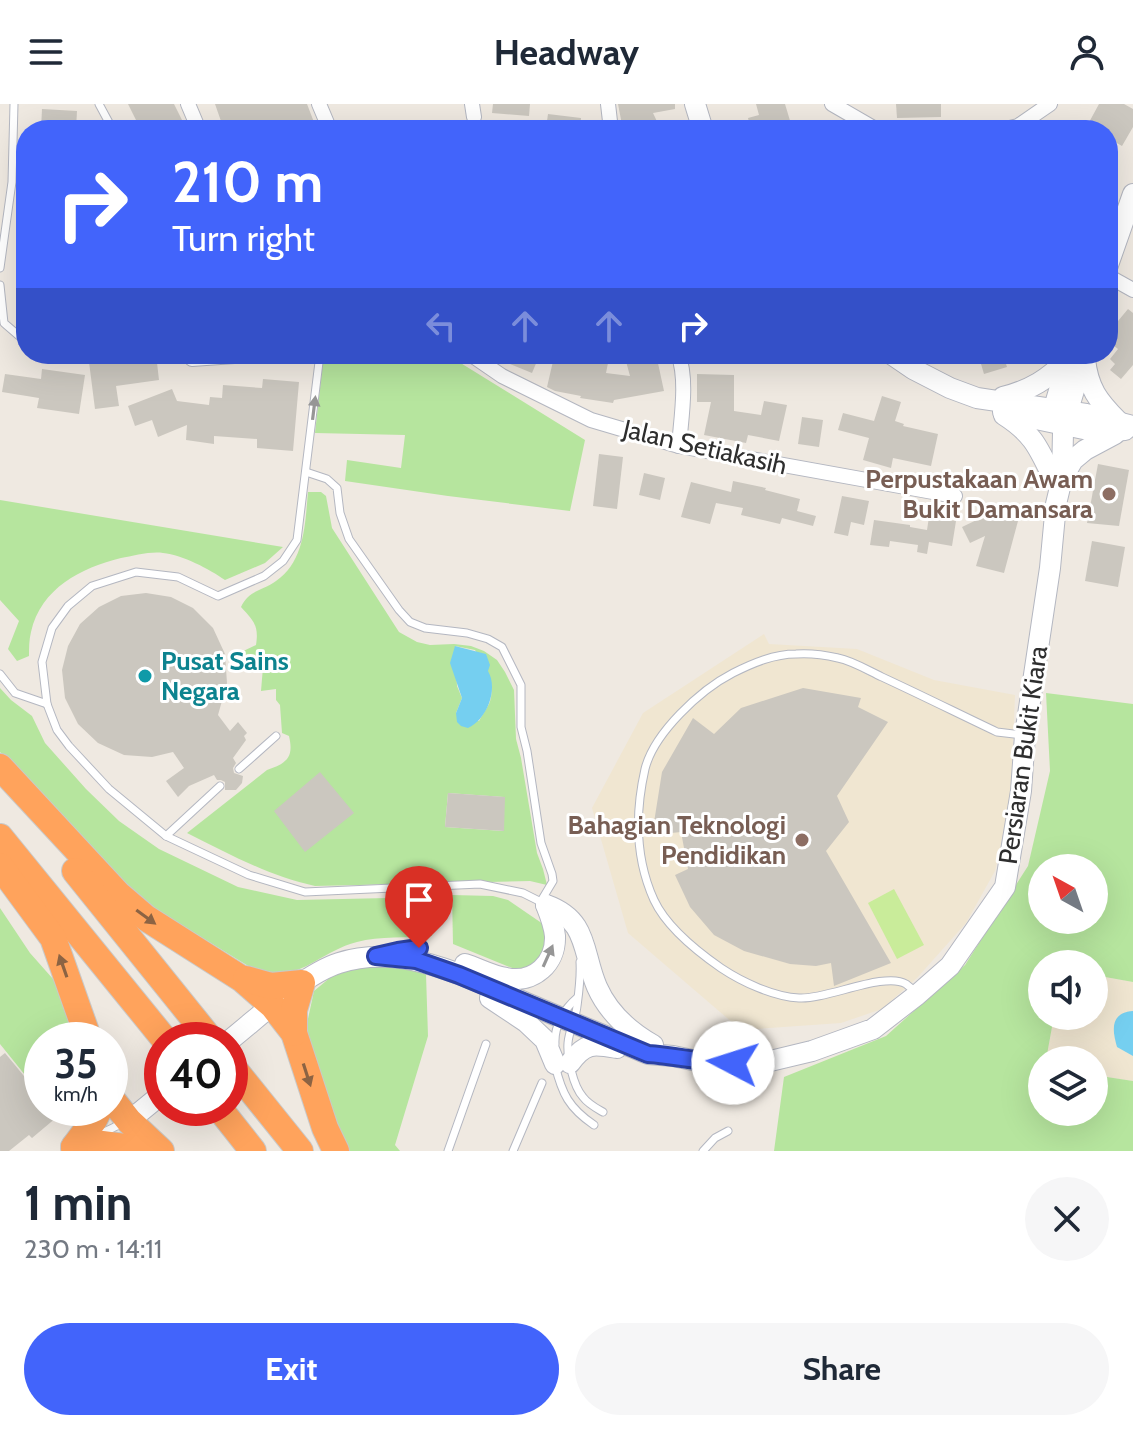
<!DOCTYPE html>
<html lang="en">
<head>
<meta charset="utf-8">
<style>
	:root { --surface:#fff; --page:#f6f6f7; --text:#1f2937; --muted:#747a83; --accent:#4264fb }
	body { margin:0; font-family:Cabin,sans-serif; background:var(--page); color:var(--text); height:100vh; display:flex; flex-direction:column; font-size:30px; white-space:nowrap }
	* { box-sizing:border-box; margin:0 }
	p { font-size:26px; color:var(--muted) }
	.icon { flex:none; width:44px; height:44px; fill:none; stroke:currentColor; stroke-width:2; stroke-linecap:round; stroke-linejoin:round }
	.map { position:relative; height:1047px; overflow:hidden }
	.drawer { display:flex; flex-direction:column; background:var(--surface); flex:1 }
	.drawer>* { flex:none }
	.guide { position:absolute; left:16px; top:16px; width:1102px; height:244px; border-radius:32px; box-shadow:0 8px 32px #0002; background:#4264fb; color:#fff; overflow:hidden }
	.needle { width:52px; rotate:320deg }
	.fabs { position:absolute; left:1028px; top:750px; display:grid; gap:16px }
	.fabs a { display:grid; place-items:center; width:80px; height:80px; border-radius:50%; background:var(--surface); box-shadow:0 8px 32px #0002; font-size:40px }
	.speed { position:absolute; left:24px; top:918px; display:flex; gap:16px; font-size:40px; font-weight:700; text-align:center }
	.speed>* { display:grid; place-content:center; width:104px; height:104px; border-radius:50%; background:var(--surface); box-shadow:0 8px 32px #0002; line-height:1 }
	.speed small { font-size:20px; font-weight:400 }
	.speed .limit { border:12px solid #d22; background:#fff; color:#111 }
	.pin { position:absolute; display:grid; place-items:center; width:68px; height:68px; color:#fff; margin:-82px -34px; border-radius:50% 50% 50% 0; rotate:-45deg; box-shadow:0 0 8px #0007 }
	.pin .icon { rotate:45deg }
	.me { position:absolute; width:88px; margin:-44px; rotate:275deg; stroke-linejoin:round; filter:drop-shadow(0 0 6px #0008) }
	.turn { display:flex; align-items:center; gap:28px; height:168px; padding:0 24px; font-size:36px }
	.turn .icon { width:104px; height:104px; stroke-width:2.5 }
	.turn b { display:block; font-size:56px; line-height:68px }
	.lanes { display:flex; align-items:center; height:76px; padding:0 24px; background:#0003; justify-content:center; gap:40px; direction:ltr }
	.lanes .off { opacity:.35 }
	.round { display:grid; place-items:center; flex:none; width:84px; height:84px; border-radius:42px; background:var(--page) }
	.overview { display:flex; align-items:center; justify-content:space-between; height:136px; padding:0 24px }
	h1 { font-size:48px; font-weight:700; line-height:60px }
	.primary-button { display:flex; gap:16px; margin-top:auto; padding:16px 24px }
	.primary-button a { flex:1; height:92px; border-radius:48px; background:var(--accent); color:#fff; font-size:32px; font-weight:700; line-height:92px; text-align:center }
	.primary-button a+a { background:var(--page); color:var(--text) }
	header { display:flex; justify-content:space-between; align-items:center; height:104px; padding:0 24px; background:var(--surface); font-size:36px; font-weight:700 }
	.map>svg:first-child { display:block }
	.education { fill:#f0e6d1 }
	.green { fill:#b6e59e; fill-rule:evenodd }
	.pitch { fill:#c9ec9a }
	.water { fill:#75cff0 }
	.building { fill:#cbc7bf }
	.lines { fill:none; stroke-linecap:round; stroke-linejoin:round }
	.lane-casing { stroke:#b4b7c1; stroke-width:9 }
	.street-casing { stroke:#b4b7c1; stroke-width:16 }
	.secondary-casing { stroke:#b4b7c1; stroke-width:22 }
	.highway-casing { stroke:#c9c9c9; stroke-width:28 }
	.lane { stroke:#fff; stroke-width:7 }
	.street { stroke:#fff; stroke-width:14 }
	.secondary { stroke:#fff; stroke-width:20 }
	.highway { stroke:#ffa35c; stroke-width:26 }
	.oneway { fill:#969696 }
	.oneway2 { fill:#8c6343 }
	.route-casing { stroke:#2b41a3; stroke-width:20 }
	.route { stroke:#4264fb; stroke-width:14 }
	.education-dot { fill:#8d6e63; stroke:#fff; stroke-width:3 }
	.culture-dot { fill:#0f9aa8; stroke:#fff; stroke-width:3 }
	.labels { text-anchor:middle; dominant-baseline:central; stroke-width:6; stroke-linejoin:round; paint-order:stroke }
	.street-label { font-size:26px; fill:#2e2e2e; stroke:#fff }
	.education-label { font-size:26px; font-weight:bold; fill:#785e54; stroke:#fff; text-anchor:end }
	.culture-label { font-size:26px; font-weight:bold; fill:#0d838f; stroke:#fff; text-anchor:start }
</style>
</head>
<body>
<header><svg class="icon" aria-label="menu" viewBox="0 0 24 24"><path d="M4 6h16M4 12h16M4 18h16"/></svg>Headway<svg class="icon" aria-label="person" viewBox="0 0 24 24"><circle cx="12" cy="8" r="4"/><path d="M4 21q1-7 8-7t8 7"/></svg></header>
<div class="map">
<svg width="1133" height="1047" viewBox="0 0 1133 1047">
	<rect width="100%" height="100%" fill="#efe9e1"/>
	<g class="education">
		<path d="M764 530 769 540 857 545 934 576 1015 591 1011 694 995 767 966 819 917 874 882 905 841 919 741 926 628 829 592 704 643 609Z"/>
		<path d="M1094 871 1133 878V977L1094 971V956H1046L1054 912H1094Z"/>
	</g>
	<g class="green">
		<path d="M366 250H446L585 336 570 407 448 392 345 377 347 356 401 364 405 331 315 329 323 257Z"/>
		<path d="M308 388H321L326 392 332 424 399 528 417 538 430 541 454 540 471 542 484 547 497 556 505 568 514 586 516 635 521 654 537 749 543 765 547 781 530 777 315 782C269 772 229 750 187 729L267 666C287 659 294 654 289 632L282 629 280 601 276 596V585L261 587 263 563 244 564 237 550 256 541C259 522 254 517 241 503 249 486 262 487 276 477 305 457 305 420 308 388ZM455 542 475 546C484 561 497 581 489 600 486 606 482 611 479 617L456 609 462 594 457 582ZM448 689 504 693 503 727 445 723Z"/>
		<path d="M0 396 283 443 265 459 225 476C209 465 183 451 163 449 151 447 133 452 121 454 81 464 41 484 31 528 29 536 29 544 29 552L17 557 8 545 19 517 0 496Z"/>
		<path d="M0 584 11 596 32 612 45 639 86 685 119 717 159 745 238 783 297 796 433 793 432 832C409 834 379 832 357 838 318 848 302 878 258 868L136 793 0 648Z"/>
		<path d="M1046 589 1133 600V878L1094 871V860H1042V912H1054L1046 956H1042V1008H1094V971L1133 977V1047H774L784 973 886 932 965 861 1028 762 1050 667ZM1042 764H1094V816H1042Z"/>
		<path d="M452 791 493 792 508 796 543 820 547 829 546 848 538 863 517 866 453 840Z"/>
		<path d="M0 804 30 849 61 884 80 936H42V992L0 940Z"/>
		<path d="M385 859 426 870 428 932 395 1041 400 1047H347L339 1034 306 924 314 887 343 863Z"/>
	</g>
	<path class="pitch" d="M894 785 924 841 897 855 868 799Z"/>
	<g class="water">
		<path d="M455 542 486 550 490 561 488 567C499 586 486 616 468 624L461 622 457 618 456 609 462 594 450 559Z"/>
		<path d="M1133 907V952L1117 943C1112 925 1110 909 1133 907Z"/>
	</g>
	<g class="building">
		<path d="M128 0H174L187 26H141Z"/>
		<path d="M215 0H307L317 26H230L227 18 222 20Z"/>
		<path d="M493 0H530L529 12 492 9Z"/>
		<path d="M618 0H675V5L653 9 661 26H623Z"/>
		<path d="M756 0H785L791 20 772 26H751L748 14 759 11Z"/>
		<path d="M896 0H941V13L897 14Z"/>
		<path d="M1099 0H1124L1133 5V23L1122 42 1108 34V26H1094L1087 22Z"/>
		<path d="M42 5 77 7 76 26H41Z"/>
		<path d="M548 10 581 14 580 26 546 24Z"/>
		<path d="M1128 205 1133 209V261L1121 275 1110 266 1115 260 1110 255 1118 245 1108 237V229Z"/>
		<path d="M137 250H156L159 276 116 282 119 302 95 305 89 258 128 253V251Z"/>
		<path d="M514 250H540L532 269 510 260Z"/>
		<path d="M587 250 609 254 606 269 630 272 624 250H656L664 287 614 296 613 299 580 294 581 292 555 287 547 283 554 253 586 259Z"/>
		<path d="M978 250H1003L1007 263 984 270Z"/>
		<path d="M42 265 85 271 79 310 37 304 39 294 2 288 5 270 41 275Z"/>
		<path d="M697 270 734 271V307L761 311 764 297 787 301 779 337 748 331 746 339 704 331 711 298H697Z"/>
		<path d="M263 275 299 278 293 347 257 344V335L214 332V340L186 336 187 321 158 333 152 316 135 322 128 302 172 285 177 297 209 301 210 293 222 294 223 281 262 284Z"/>
		<path d="M882 292 901 298 895 317 904 320 903 322 938 330 931 362 893 354 891 364 863 356 869 334 838 326 843 309 874 317Z"/>
		<path d="M802 313 823 316 819 343 798 340Z"/>
		<path d="M599 350 623 353 617 405 593 402Z"/>
		<path d="M1098 360 1129 366 1119 422 1087 419Z"/>
		<path d="M644 369 665 374 660 396 639 391Z"/>
		<path d="M733 377 766 384 765 386 800 395 797 407 816 412 813 422 782 414 780 420 741 411 743 404 716 399 710 420 681 413 691 378 731 388Z"/>
		<path d="M842 392 869 397 864 421 851 418 848 432 834 429Z"/>
		<path d="M989 410 1018 417 1004 469 976 462 985 432 970 439 962 423Z"/>
		<path d="M929 413 956 417 952 442 929 438 927 450 917 448 918 441 890 437 889 443 870 441 874 416 910 421V423L927 426Z"/>
		<path d="M1092 437 1125 443 1118 483 1085 477Z"/>
		<path d="M146 489 171 493 193 504 213 524 225 550 227 579 218 611 230 627 238 618 247 629 244 632 246 636 233 654 236 659 233 664 234 669 243 672 242 679 236 686H225V678L221 676H217L214 671 189 682 178 693 166 677 184 664 173 648 152 653 124 651 98 639 78 620 65 594 62 566 68 542 80 520 99 503 121 492Z"/>
		<path d="M803 584 861 594 858 603 888 618 837 692 849 718 826 747 891 859 834 882 831 859 816 862 790 860 744 847 714 831 690 803 675 771 688 765 681 728 652 731 662 668 693 614 714 630 741 604Z"/>
		<path d="M320 668 354 709 305 748 274 707Z"/>
		<path d="M448 689 505 693 504 727 445 723Z"/>
		<path d="M5 949 42 994V1004H50L57 1013 32 1034 29 1031 9 1047H0V953Z"/>
	</g>
	<g class="lines">
		<g class="lane-casing">
			<g id="lane">
				<path d="M99 0 113 26"/>
				<path d="M0 164 12 78 14 0"/>
				<path d="M0 181 4 219 26 238"/>
				<path d="M320 250 297 436 283 457 264 472 218 492 178 473 136 468 92 482 68 502 52 524 42 558 47 600 57 626 69 642 109 685 166 732 249 771 305 788 480 780 523 789 545 800"/>
				<path d="M306 368 327 375 337 384 340 409 349 435 399 506 410 518 425 524 467 529 488 535 502 543 521 581V623L527 647 541 739 552 770 553 777 541 797"/>
				<path d="M0 570 15 589 47 600"/>
				<path d="M239 665 276 632"/>
				<path d="M166 732 220 682"/>
				<path d="M580 858C581 873 579 887 577 902 576 914 569 926 568 939 567 953 573 982 583 993 588 1000 596 1004 603 1008"/>
				<path d="M914 888C912 885 909 882 906 880 885 867 826 896 799 894 774 893 742 878 721 864 698 848 666 822 654 796 635 754 635 709 645 665 654 629 700 586 733 569 753 559 774 550 796 550 809 549 825 551 838 554 853 557 869 567 882 573 921 591 959 610 997 628L1022 631"/>
				<path d="M555 940C554 922 564 905 577 894"/>
				<path d="M555 961C562 990 569 1004 594 1021"/>
				<path d="M98 1031 123 1019"/>
				<path d="M448 1047 486 940"/>
				<path d="M513 1047 542 979"/>
				<path d="M703 1047 715 1034 728 1027"/>
			</g>
		</g>
		<g class="street-casing">
			<g id="street">
				<path d="M188 0 199 26"/>
				<path d="M319 0 330 26"/>
				<path d="M472 0 474 13"/>
				<path d="M608 0 611 26"/>
				<path d="M832 0 877 26"/>
				<path d="M1001 26 1018 22 1050 0"/>
				<path d="M1108 172 1133 186"/>
				<path d="M470 250 502 272 591 316 679 342 955 392"/>
				<path d="M678 250C688 275 681 315 679 342"/>
				<path d="M192 255 261 250"/>
			</g>
		</g>
		<g class="secondary-casing">
			<g id="secondary">
				<path d="M695 0 703 26"/>
				<path d="M1108 161 1133 90"/>
				<path d="M891 250 913 265 950 284 977 294 1086 310 1133 322"/>
				<path d="M1085 255C1088 284 1098 297 1118 317"/>
				<path d="M1003 293C1030 286 1049 275 1067 255"/>
				<path d="M1003 308 1098 328 1125 326"/>
				<path d="M1004 311C1034 330 1039 345 1054 376"/>
				<path d="M1051 314 1067 259 1073 250"/>
				<path d="M1062 375 1073 356 1085 346 1115 330"/>
				<path d="M546 801C589 816 582 849 597 883 608 908 630 928 653 941"/>
				<path d="M465 860C478 864 492 872 506 874 534 880 556 859 555 832 554 821 550 811 546 801"/>
				<path d="M490 894 526 918 545 936 555 960"/>
				<path d="M230 936C259 913 304 870 339 859 407 837 475 878 536 903 573 919 611 934 648 950L673 952 707 959 758 960 812 947 873 925 917 891 950 862 1005 783 1021 687 1025 631 1050 464 1056 400 1062 375 1063 328 1068 306 1085 250"/>
				<path d="M570 959C585 938 594 940 617 944"/>
				<path d="M129 1017 162 990"/>
			</g>
		</g>
		<g class="highway-casing">
			<g id="highway">
				<path d="M0 663 118 790 146 814 242 875 273 902 294 929 325 1024 336 1047"/>
				<path d="M0 733 165 936"/>
				<path d="M0 762 53 834 89 936"/>
				<path d="M75 767 211 936"/>
				<path d="M246 875 271 882 302 879 294 906V929"/>
				<path d="M230 960 300 1047"/>
				<path d="M110 993 129 1017 161 1047"/>
				<path d="M219 1004 253 1047"/>
				<path d="M74 1043 102 1040 155 1047"/>
				<path d="M74 1043 94 1016 100 1004"/>
			</g>
		</g>
		<use href="#lane" class="lane"/>
		<use href="#street" class="street"/>
		<use href="#secondary" class="secondary"/>
		<use href="#highway" class="highway"/>
	</g>
	<defs><path id="oneway-solid" d="M-6-.8H1V-3.2L6.5 0L1 3.2V.8H-6Z" transform="scale(2)"/></defs>
	<g class="oneway">
		<use href="#oneway-solid" transform="translate(314 304) rotate(-83)"/>
		<use href="#oneway-solid" transform="translate(548 852) rotate(-66)"/>
	</g>
	<g class="oneway2">
		<use href="#oneway-solid" transform="translate(146 813) rotate(36)"/>
		<use href="#oneway-solid" transform="translate(63 862) rotate(-109)"/>
		<use href="#oneway-solid" transform="translate(307 971) rotate(72)"/>
	</g>
	<g class="lines">
		<g class="route-casing">
			<path id="route" d="M419 844 398 847 376 852 416 856 459 871 648 950C677 952 704 959 733 959"/>
		</g>
		<use href="#route" class="route"/>
	</g>
	<g class="education-dot">
		<circle cx="1109" cy="390" r="8"/>
		<circle cx="802" cy="736" r="8"/>
	</g>
	<circle class="culture-dot" cx="145" cy="572" r="8"/>
	<g class="labels">
		<g class="street-label">
			<text transform="translate(705 343) rotate(13)">Jalan Setiakasih</text>
			<text transform="translate(1023 651) rotate(-82)">Persiaran Bukit Kiara</text>
		</g>
		<g class="education-label">
			<text x="1093" y="375">Perpustakaan Awam<tspan x="1093" dy="30">Bukit Damansara</tspan></text>
			<text x="786" y="721">Bahagian Teknologi<tspan x="786" dy="30">Pendidikan</tspan></text>
		</g>
		<g class="culture-label">
			<text x="161" y="557">Pusat Sains<tspan x="161" dy="30">Negara</tspan></text>
		</g>
	</g>
</svg>
<div class="fabs">
<a><svg class="needle" viewBox="-14 -14 28 28"><path d="M0-13l5 13h-10z" fill="#e53935"/><path d="M0 13l5-13h-10z" fill="#747a83"/></svg></a>
<a><svg class="icon" aria-label="sound" viewBox="0 0 24 24"><path d="M4 9h4l5-4v14l-5-4H4zM17 9q2 3 0 6"/></svg></a>
<a><svg class="icon" aria-label="layers" viewBox="0 0 24 24"><path d="M12 4l9 5-9 5-9-5zM3 14l9 5 9-5"/></svg></a>
</div>
<div class="speed"><div>35<small>km/h</small></div><div class="limit">40</div></div>
<div class="pin" style="left:419px;top:844px;background:#d93025"><svg class="icon" aria-label="arrive" viewBox="0 0 24 24"><path d="M6 21V4h12l-3 4 3 4H6"/></svg></div>
<svg class="me" style="left:733px;top:959px" viewBox="-20 -20 40 40"><circle r="19" fill="#fff"/><path d="M0-13L10 11 0 6-10 11z" fill="#4264fb"/></svg>
<div class="guide">
<div class="turn"><svg class="icon" aria-label="right" viewBox="0 0 24 24"><path d="M7 20v-9h11M14 6l5 5-5 5"/></svg><div><b>210 m</b>Turn right</div></div>
<div class="lanes"><svg class="icon off" aria-label="left" viewBox="0 0 24 24"><path d="M17 20v-9H6M10 6l-5 5 5 5"/></svg><svg class="icon off" aria-label="ahead" viewBox="0 0 24 24"><path d="M12 20V5M6 11l6-6 6 6"/></svg><svg class="icon off" aria-label="ahead" viewBox="0 0 24 24"><path d="M12 20V5M6 11l6-6 6 6"/></svg><svg class="icon" aria-label="right" viewBox="0 0 24 24"><path d="M7 20v-9h11M14 6l5 5-5 5"/></svg></div>
</div>
</div>
<section class="drawer">
<div class="overview"><div><h1>1 min</h1><p>230 m · 14:11</p></div><a class="round"><svg class="icon" aria-label="close" viewBox="0 0 24 24"><path d="M6 6l12 12M18 6L6 18"/></svg></a></div>
<div class="primary-button"><a>Exit</a><a>Share</a></div>
</section>
</body>
</html>
